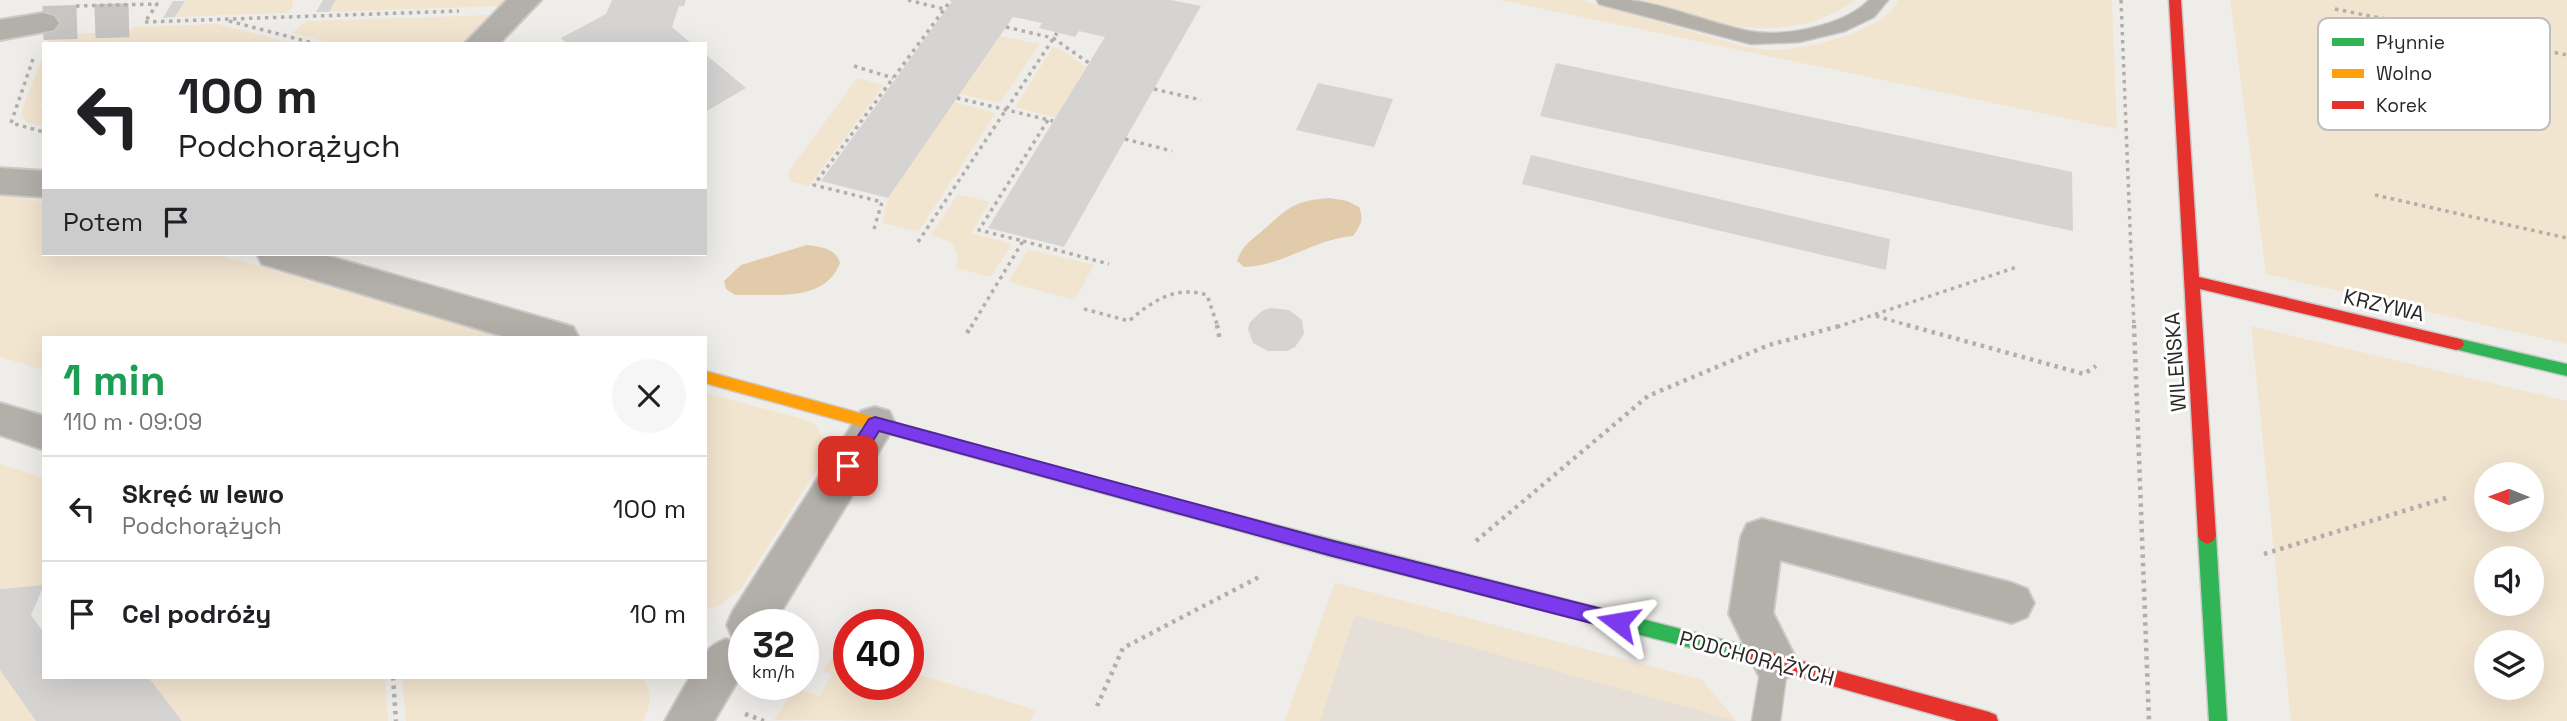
<!DOCTYPE html>
<html lang="pl">
<head>
<meta charset="utf-8">
<style>
	:root { --surface:#fff; --page:#f6f6f6; --text:#202124; --muted:#757577; --line:#e0e0e0 }
	body { margin:0; font-family:"Space Grotesk",sans-serif; background:var(--page); color:var(--text); height:100vh; display:flex; flex-direction:column; font-size:26px; white-space:nowrap }
	* { box-sizing:border-box; margin:0 }
	p { font-size:23px; color:var(--muted) }
	.icon { flex:none; width:38px; height:38px; fill:none; stroke:currentColor; stroke-width:2; stroke-linecap:round; stroke-linejoin:round }
	.map { position:relative; flex:1; overflow:hidden }
	.details { position:absolute; left:42px; top:336px; width:665px; height:343px; display:flex; flex-direction:column; background:var(--surface); border-radius:0px; box-shadow:0 7px 28px #0002 }
	.details>* { flex:none }
	.guide { position:absolute; left:42px; top:42px; width:665px; height:214px; border-radius:0px; box-shadow:0 7px 28px #0002; background:#fff; color:var(--text); overflow:hidden }
	.needle { width:46px; rotate:271deg }
	.buttons { position:absolute; left:2474px; top:462px; display:grid; gap:14px }
	.buttons a { display:grid; place-items:center; width:70px; height:70px; border-radius:50%; background:var(--surface); box-shadow:0 7px 28px #0002; font-size:35px }
	.speed { position:absolute; left:728px; top:609px; display:flex; gap:14px; font-size:35px; font-weight:700; text-align:center }
	.speed>* { display:grid; place-content:center; width:91px; height:91px; border-radius:50%; background:var(--surface); box-shadow:0 7px 28px #0002; line-height:1 }
	.speed small { font-size:18px; font-weight:400 }
	.speed .limit { border:10px solid #d22; background:#fff; color:#111 }
	.pin { position:absolute; display:grid; place-items:center; width:60px; height:60px; color:#fff; margin:-30px; border-radius:14px; box-shadow:0 4px 10px #0006 }
	.me { position:absolute; width:77px; margin:-38px; rotate:284deg; stroke-linejoin:round; filter:drop-shadow(0 0 5px #0008) }
	.turn { display:flex; align-items:center; gap:24px; height:147px; padding:0 21px; font-size:32px }
	.turn .icon { width:91px; height:91px; stroke-width:2.5 }
	.turn b { display:block; font-size:49px; line-height:60px }
	.then { display:flex; align-items:center; height:66px; padding:0 21px; background:#0003; gap:14px; font-size:26px }
	.round { display:grid; place-items:center; flex:none; width:74px; height:74px; border-radius:37px; background:var(--page) }
	.overview { display:flex; align-items:center; justify-content:space-between; height:119px; padding:0 21px }
	h1 { font-size:42px; font-weight:600; line-height:52px; color:#1e9e55 }
	ul { padding:0; list-style:none }
	li { display:flex; align-items:center; gap:21px; height:105px; padding:0 21px; border-top:2px solid var(--line) }
	li div { flex:1 }
	li b { display:block; font-size:26px }
	li em { font-style:normal }
	.map>svg:first-child { display:block }
	.built { fill:#e5dfd7 }
	.green { fill:#f2e5d0; fill-rule:evenodd }
	.water { fill:#e1cbaa }
	.building { fill:#d6d4d2 }
	.lines { fill:none; stroke-linecap:round; stroke-linejoin:round }
	.street-tunnel { stroke:#c8c6c3; stroke-width:34; stroke-dasharray:34 18; stroke-linecap:butt }
	.lane-casing { stroke:#cbcac8; stroke-width:3 }
	.street-casing { stroke:#cbcac8; stroke-width:4 }
	.fast-casing { stroke:#cbcac8; stroke-width:3 }
	.slow-casing { stroke:#cbcac8; stroke-width:3 }
	.jam-casing { stroke:#cbcac8; stroke-width:3 }
	.path-far1 { stroke:#b2aea9; stroke-width:3.5; stroke-dasharray:3.5 4.5; stroke-linecap:butt }
	.path { stroke:#b2aea9; stroke-width:4.5; stroke-dasharray:3.5 5; stroke-linecap:butt }
	.lane { fill:#b3afa9; fill-rule:evenodd }
	.street { fill:#b3afa9; fill-rule:evenodd }
	.fast { fill:#30b455; fill-rule:evenodd }
	.slow { fill:#ff9f0a; fill-rule:evenodd }
	.jam { fill:#e5322d; fill-rule:evenodd }
	.route { fill:#7c3aed; stroke:#51269a; stroke-width:2 }
	.labels { text-anchor:middle; dominant-baseline:central; stroke-width:6; stroke-linejoin:round; paint-order:stroke }
	.street-label { font-size:21px; fill:#2a2826; stroke:#fff }
	.key { fill:#fff; stroke:#bfbebe; stroke-width:2 }
	.key-label { font-size:19px; fill:#2a2826 }
</style>
</head>
<body>
<div class="map">
<svg width="2567" height="721" viewBox="0 0 2567 721">
	<rect width="100%" height="100%" fill="#efedea"/>
	<path class="built" d="M1335 583 1702 680 1736 721H1285Z"/>
	<g class="green">
		<path d="M186 0H293L292 9 285 13 175 17Z"/>
		<path d="M336 0H507L501 6 329 12Z"/>
		<path d="M1500 0H1581L1747 47C1756 48 1765 50 1774 50 1805 50 1887 31 1898 0H2112L2117 129Z"/>
		<path d="M1628 0H1856C1780 52 1707 20 1628 0Z"/>
		<path d="M2230 0H2567V344L2266 274Z"/>
		<path d="M491 15 462 44H335L292 33 307 21Z"/>
		<path d="M218 24 295 44H129L118 41 115 44H47L51 35 130 31 133 27Z"/>
		<path d="M1000 36 1040 44 1000 103 960 94Z"/>
		<path d="M1053 47 1062 50 1086 67 1056 118 1015 107Z"/>
		<path d="M44 53V101L39 105 44 107V127L26 122 21 113Z"/>
		<path d="M857 78 884 85 809 186 792 182 788 177 789 171Z"/>
		<path d="M954 102 996 113 918 232 882 223 888 198Z"/>
		<path d="M0 194 44 202V254H217L506 338H44V370L0 357Z"/>
		<path d="M958 194 990 202 971 233 1012 244 991 277 956 268C960 245 952 241 931 235Z"/>
		<path d="M1028 249 1094 265 1075 300 1008 282Z"/>
		<path d="M2251 326 2567 401V721H2291ZM2487 474H2532V520H2487ZM2487 558H2532V604H2487ZM2487 642H2532V688H2487Z"/>
		<path d="M705 393 803 419 816 425 827 445 824 458 741 589 720 605 705 610Z"/>
		<path d="M0 464 44 478V585L0 589Z"/>
		<path d="M1335 583 1702 680 1736 721 1355 615 1320 721H1285Z"/>
		<path d="M837 649 849 652V684H908V671L1036 710 1030 721 774 720 795 688 820 696 832 674 823 671Z"/>
		<path d="M0 670 36 721H0Z"/>
		<path d="M148 677H385L388 721H182Z"/>
		<path d="M402 677H641C655 691 650 705 643 721H406Z"/>
	</g>
	<g class="water">
		<path d="M1330 198 1347 201 1359 207C1364 219 1361 225 1353 236 1314 239 1283 266 1244 267L1237 261C1243 245 1248 243 1261 232 1289 208 1291 201 1330 198Z"/>
		<path d="M807 245C821 247 836 248 840 263 825 302 777 294 743 295H735L726 289 724 281 741 265Z"/>
	</g>
	<g class="building">
		<path d="M323 0H336L329 12H316Z"/>
		<path d="M612 0H686L684 6H679L672 27 692 44H567L561 38 606 14Z"/>
		<path d="M953 0H1171L1201 6 1064 247 988 228 1105 37 1079 31 1075 37 1039 28 1042 23 1013 17 888 198 821 181Z"/>
		<path d="M173 1H185L175 17 163 18Z"/>
		<path d="M705 54 746 88 705 112Z"/>
		<path d="M1556 63 2072 172 2073 231 1540 116Z"/>
		<path d="M1318 83 1393 99 1374 147 1296 130Z"/>
		<path d="M1531 155 1890 239 1886 270 1522 184Z"/>
		<path d="M1271 308 1289 310 1302 320 1304 334 1295 347 1287 351H1268L1253 343 1248 329 1250 322 1262 311Z"/>
		<path d="M44 585 31 615 44 633V677H148L182 721H36L0 670V589Z"/>
	</g>
	<g class="lines">
		<path class="street-tunnel" d="M43 23 137 20"/>
		<g class="lane-casing">
			<g id="lane">
				<path d="M1597 0C1607 0 1619 0 1629 0 1669 5 1708 23 1748 31 1782 38 1845 26 1869 0H1888L1874 17 1845 31 1799 42 1751 44 1599 4Z"/>
				<path d="M1775 649 1784 652 1788 661 1780 721H1752L1762 661 1766 652Z"/>
			</g>
		</g>
		<g class="street-casing">
			<g id="street">
				<path d="M507 0H541L499 44H464Z"/>
				<path d="M43 13 54 16 59 23 54 30 0 40V20Z"/>
				<path d="M0 168 44 171V197L0 194Z"/>
				<path d="M257 254H321L560 323 573 327 579 338H509L262 264Z"/>
				<path d="M0 403 44 416V450L0 435Z"/>
				<path d="M875 407 889 411 895 423 889 435 773 625H744V643L733 639 727 625 733 611 861 411Z"/>
				<path d="M1762 519 2012 583 2027 589 2034 603 2027 617 2012 623 1780 560 1773 613 1797 661 1791 676 1775 682 1759 676 1729 614 1741 537 1747 524Z"/>
				<path d="M726 639 742 645 744 670 714 721H665L690 677H705C705 654 702 649 726 639Z"/>
			</g>
		</g>
		<g class="fast-casing">
			<g id="fast">
				<path d="M2456 338 2567 364V376L2450 348 2448 344 2450 340Z"/>
				<path d="M1178 500 1747 646 1753 648 1756 654 1753 660 1747 662 1329 556 1172 512 1170 507 1172 502Z"/>
				<path d="M2207 528 2213 531 2216 536 2227 721H2209L2198 536 2201 531Z"/>
			</g>
		</g>
		<g class="slow-casing">
			<path id="slow" d="M705 371 1178 500 1184 502 1186 507 1184 512 1178 514 705 383Z"/>
		</g>
		<g class="jam-casing">
			<g id="jam">
				<path d="M2169 0H2181L2199 277 2456 338 2462 340 2464 344 2462 348 2456 350 2200 289 2216 536 2213 541 2207 544 2201 541 2198 536Z"/>
				<path d="M1747 646 1989 712 1996 715 1998 721H1957L1747 662 1741 660 1738 654 1741 648Z"/>
			</g>
		</g>
		<g class="path-far1">
			<path d="M908 0 944 9"/>
			<path d="M2121 0 2134 327"/>
			<path d="M76 6 157 4 145 22"/>
			<path d="M2335 9 2567 55"/>
			<path d="M229 21 317 44"/>
			<path d="M145 22 459 11"/>
			<path d="M1006 27 1053 38 1089 63"/>
			<path d="M33 59 11 123 44 132"/>
			<path d="M854 66 893 78"/>
			<path d="M1154 89 1201 100"/>
			<path d="M957 98 1053 121"/>
			<path d="M1125 139 1172 151"/>
			<path d="M2375 195 2567 238"/>
			<path d="M874 229 882 202 814 185 951 0"/>
			<path d="M1023 241 1109 264"/>
			<path d="M918 242 1057 33"/>
			<path d="M1084 309 1129 321C1152 301 1176 285 1207 295L1218 327"/>
			<path d="M1876 316 1914 327"/>
			<path d="M971 327 1023 241 979 230 1048 120"/>
			<path d="M1837 327 2017 267"/>
		</g>
		<g class="path">
			<path d="M1217 325 1220 341"/>
			<path d="M1907 325 2084 374 2096 366"/>
			<path d="M2134 325 2149 721"/>
			<path d="M967 333 972 325"/>
			<path d="M1476 541 1648 396 1769 345 1843 325"/>
			<path d="M2264 554 2446 498"/>
			<path d="M393 677 396 721"/>
			<path d="M1097 706 1123 648 1261 576"/>
			<path d="M745 714 764 721"/>
		</g>
		<use href="#lane" class="lane"/>
		<use href="#street" class="street"/>
		<use href="#fast" class="fast"/>
		<use href="#slow" class="slow"/>
		<use href="#jam" class="jam"/>
	</g>
	<path class="route" d="M875 417 1329 540 1618 613 1625 616 1627 622 1625 627 1618 630 1329 555 879 431 854 471H842L840 466 842 461 869 419Z"/>
	<g class="labels">
		<g class="street-label">
			<text transform="translate(2384 305) rotate(13)">KRZYWA</text>
			<text transform="translate(2175 362) rotate(-94)">WILEŃSKA</text>
			<text transform="translate(1757 658) rotate(15)">PODCHORĄŻYCH</text>
		</g>
	</g>
	<rect x="2318" y="18" width="232" height="112" rx="10" class="key"/>
	<rect x="2332" y="38" width="32" height="8" fill="#30b455"/>
	<rect x="2332" y="69" width="32" height="9" fill="#ff9f0a"/>
	<rect x="2332" y="101" width="32" height="8" fill="#e5322d"/>
	<g class="key-label">
		<text x="2376" y="49">Płynnie</text>
		<text x="2376" y="80">Wolno</text>
		<text x="2376" y="112">Korek</text>
	</g>
</svg>
<div class="buttons">
<a><svg class="needle" viewBox="-14 -14 28 28"><path d="M0-13l5 13h-10z" fill="#e53935"/><path d="M0 13l5-13h-10z" fill="#757577"/></svg></a>
<a><svg class="icon" aria-label="sound" viewBox="0 0 24 24"><path d="M4 9h4l5-4v14l-5-4H4zM17 9q2 3 0 6"/></svg></a>
<a><svg class="icon" aria-label="layers" viewBox="0 0 24 24"><path d="M12 4l9 5-9 5-9-5zM3 14l9 5 9-5"/></svg></a>
</div>
<div class="speed"><div>32<small>km/h</small></div><div class="limit">40</div></div>
<div class="pin" style="left:848px;top:466px;background:#d93025"><svg class="icon" aria-label="arrive" viewBox="0 0 24 24"><path d="M6 21V4h12l-3 4 3 4H6"/></svg></div>
<svg class="me" style="left:1618px;top:622px" viewBox="-20 -20 40 40"><path d="M0-17L14 15 0 8-14 15z" fill="#7c3aed" stroke="#fff" stroke-width="4"/></svg>
<div class="guide">
<div class="turn"><svg class="icon" aria-label="left" viewBox="0 0 24 24"><path d="M17 20v-9H6M10 6l-5 5 5 5"/></svg><div><b>100 m</b>Podchorążych</div></div>
<div class="then">Potem<svg class="icon" aria-label="arrive" viewBox="0 0 24 24"><path d="M6 21V4h12l-3 4 3 4H6"/></svg></div>
</div>
<section class="details">
<div class="overview"><div><h1>1 min</h1><p>110 m · 09:09</p></div><a class="round"><svg class="icon" aria-label="close" viewBox="0 0 24 24"><path d="M6 6l12 12M18 6L6 18"/></svg></a></div>
<ul>
<li><svg class="icon" aria-label="left" viewBox="0 0 24 24"><path d="M17 20v-9H6M10 6l-5 5 5 5"/></svg><div><b>Skręć w lewo</b><p>Podchorążych</p></div><em>100 m</em></li>
<li><svg class="icon" aria-label="arrive" viewBox="0 0 24 24"><path d="M6 21V4h12l-3 4 3 4H6"/></svg><div><b>Cel podróży</b></div><em>10 m</em></li>
</ul>
</section>
</div>
</body>
</html>
